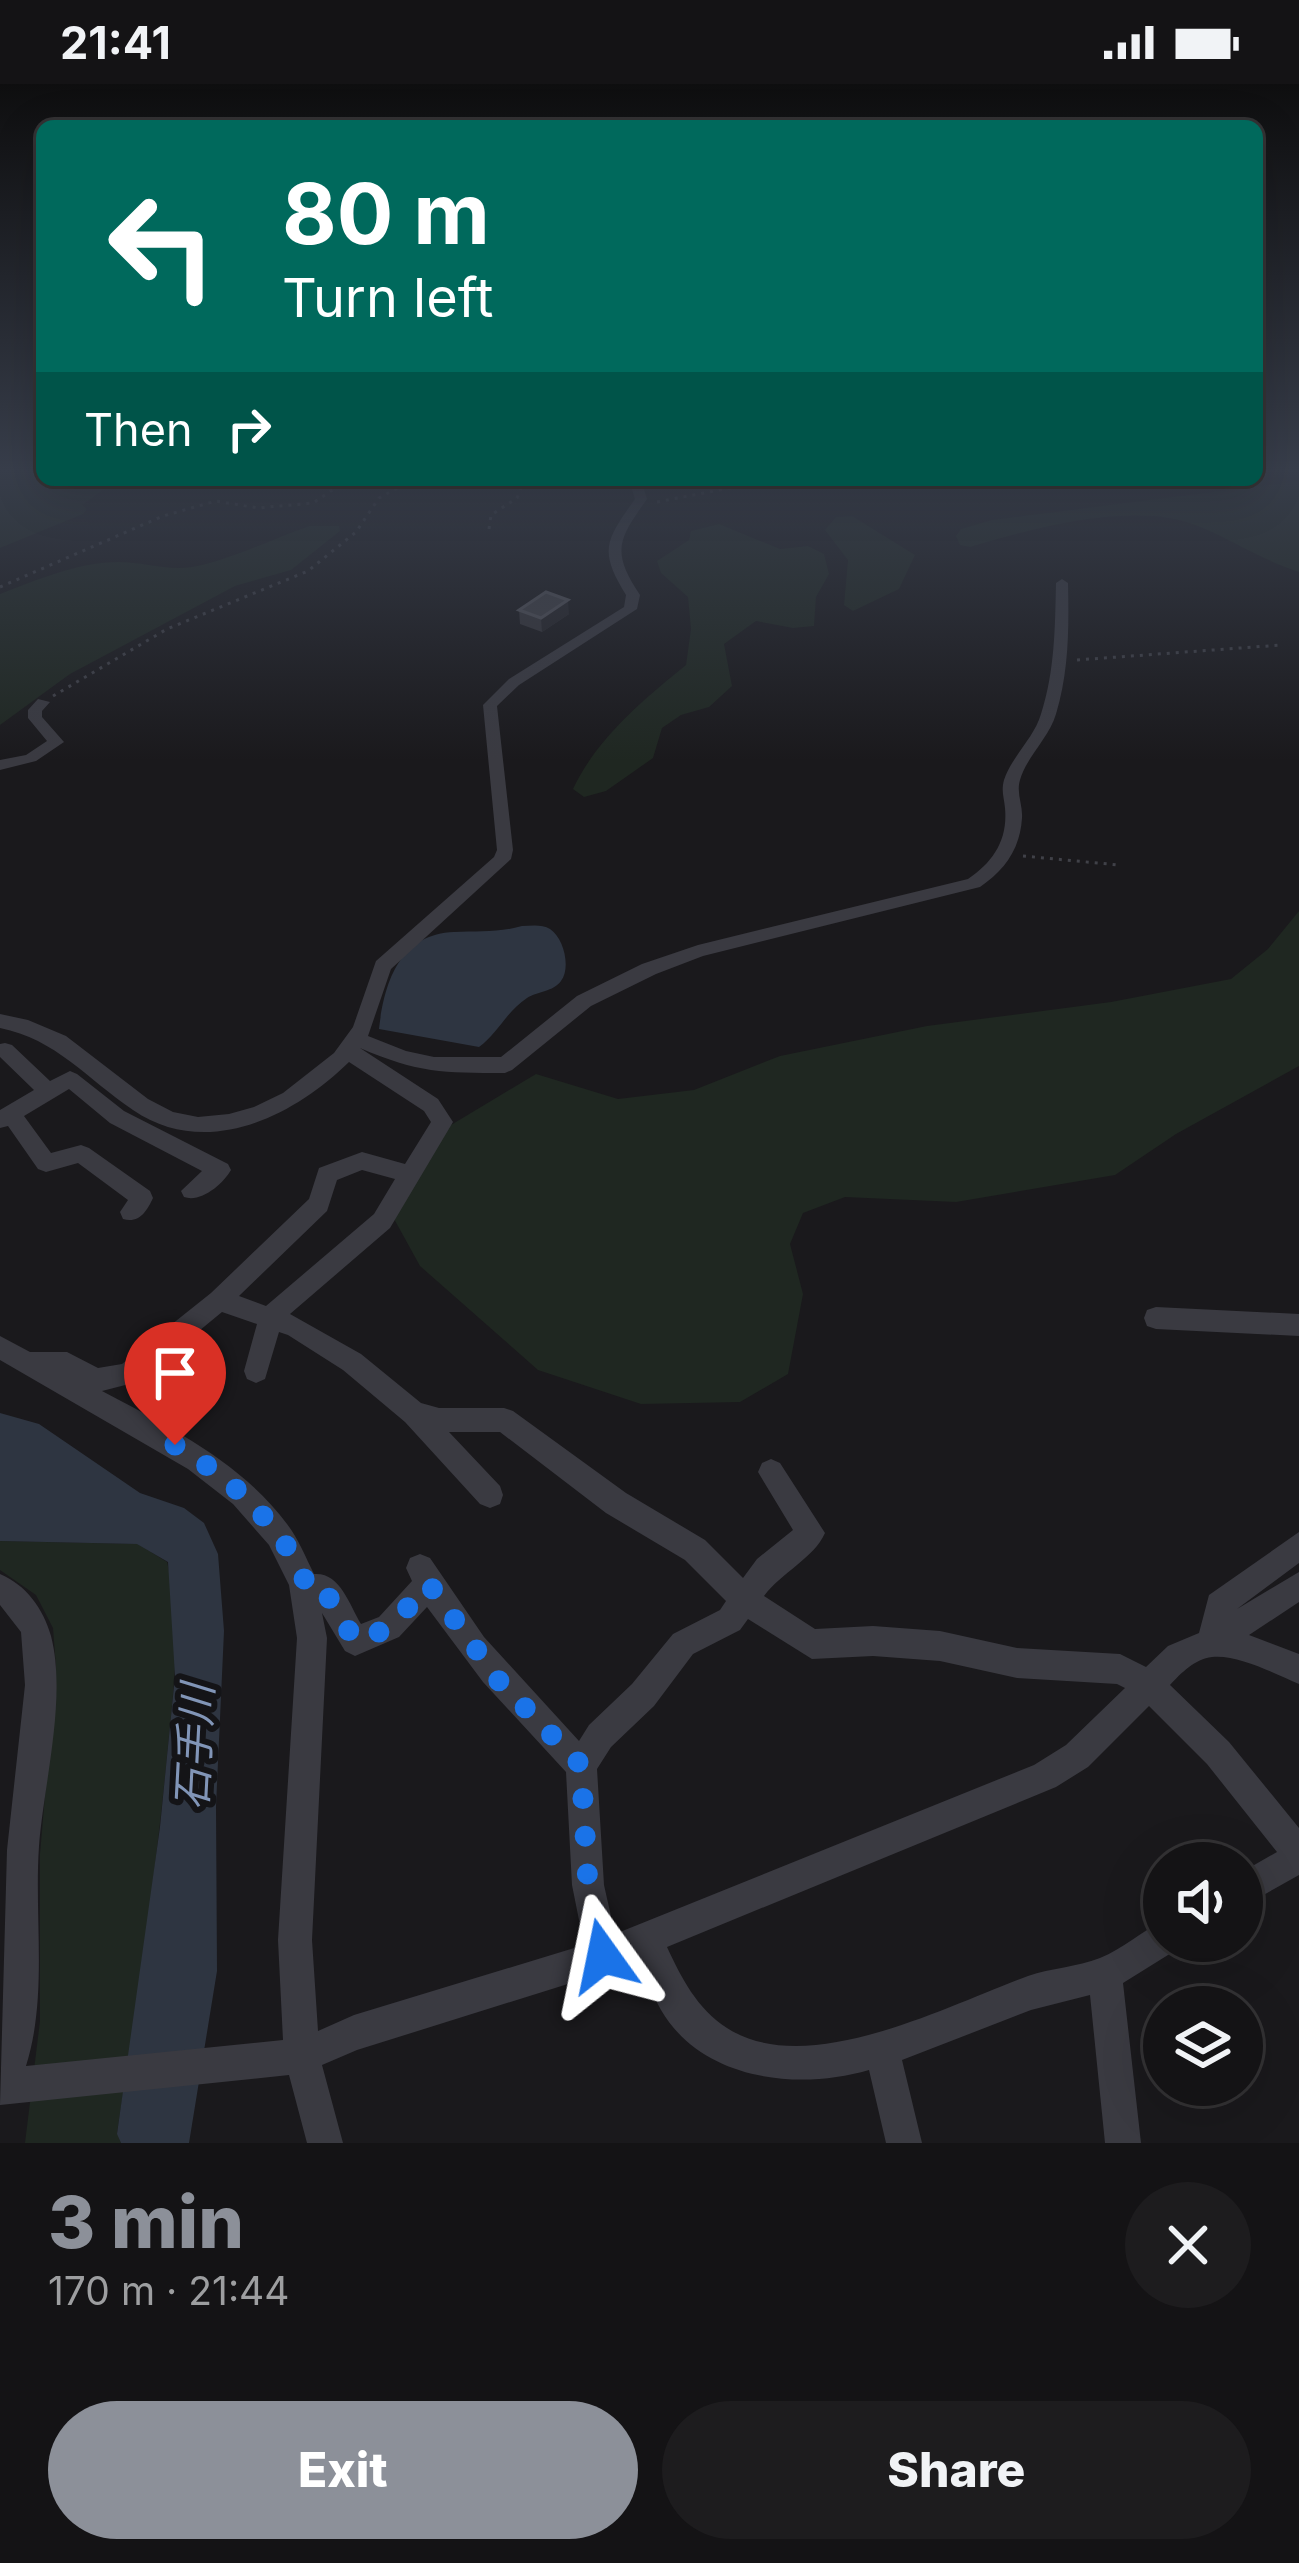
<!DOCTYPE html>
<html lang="en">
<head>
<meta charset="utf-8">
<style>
	:root { --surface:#141315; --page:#1d1c1e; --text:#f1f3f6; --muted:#9d9ea0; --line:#333234; --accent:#8c9099 }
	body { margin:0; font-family:Inter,"Noto Sans JP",sans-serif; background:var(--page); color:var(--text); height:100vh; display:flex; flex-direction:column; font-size:45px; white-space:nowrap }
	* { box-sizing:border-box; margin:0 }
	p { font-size:39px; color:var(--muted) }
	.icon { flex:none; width:66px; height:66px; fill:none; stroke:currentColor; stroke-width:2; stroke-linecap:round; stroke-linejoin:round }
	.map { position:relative; height:2059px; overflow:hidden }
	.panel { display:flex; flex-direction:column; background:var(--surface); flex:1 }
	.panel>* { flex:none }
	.top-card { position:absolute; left:36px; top:36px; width:1227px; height:366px; border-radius:18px; box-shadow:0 12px 48px #0002,0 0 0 3px var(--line); background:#00695c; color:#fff; overflow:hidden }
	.controls { position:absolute; left:1143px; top:1758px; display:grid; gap:24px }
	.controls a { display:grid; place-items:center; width:120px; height:120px; border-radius:50%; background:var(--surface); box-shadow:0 12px 48px #0002,0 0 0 3px var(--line); font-size:60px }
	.pin { position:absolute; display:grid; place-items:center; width:102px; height:102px; color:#fff; margin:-123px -51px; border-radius:50% 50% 50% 0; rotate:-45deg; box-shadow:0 0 12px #0007 }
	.pin .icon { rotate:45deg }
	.me { position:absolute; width:132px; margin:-66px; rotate:348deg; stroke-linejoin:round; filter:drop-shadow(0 0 9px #0008) }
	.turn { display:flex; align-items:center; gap:42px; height:252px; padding:0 48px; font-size:54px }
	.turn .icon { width:156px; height:156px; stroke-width:2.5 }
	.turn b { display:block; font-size:84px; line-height:102px }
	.then { display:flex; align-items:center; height:114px; padding:0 48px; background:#0003; gap:24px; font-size:45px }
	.round { display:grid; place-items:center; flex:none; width:126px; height:126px; border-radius:63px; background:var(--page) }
	.overview { display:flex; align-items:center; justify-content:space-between; height:204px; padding:0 48px }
	h1 { font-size:72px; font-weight:800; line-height:90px; color:var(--accent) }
	.button { display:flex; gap:24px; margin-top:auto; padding:24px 48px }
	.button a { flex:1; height:138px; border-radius:72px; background:var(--accent); color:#fff; font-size:48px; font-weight:800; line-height:138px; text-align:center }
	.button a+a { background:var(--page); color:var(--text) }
	.status { display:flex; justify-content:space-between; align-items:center; height:84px; padding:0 60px; background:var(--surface); direction:ltr }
	.status svg { height:33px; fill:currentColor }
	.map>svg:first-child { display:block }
	.green { fill:#1f2721 }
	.water { fill:#2e3541 }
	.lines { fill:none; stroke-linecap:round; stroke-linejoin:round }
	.path { stroke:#404148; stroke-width:3; stroke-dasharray:3 6; stroke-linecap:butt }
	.minor { fill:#3a3a41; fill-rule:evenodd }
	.wall { fill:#36353a }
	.shaded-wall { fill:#252428 }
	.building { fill:#424248; stroke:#53535a; stroke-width:3 }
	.route { stroke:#1a73e8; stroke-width:21; stroke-dasharray:0 37.8 }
	.labels { text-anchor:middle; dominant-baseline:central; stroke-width:12; stroke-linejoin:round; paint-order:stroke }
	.near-water-label { font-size:42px; font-style:italic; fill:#8195b7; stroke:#141417 }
</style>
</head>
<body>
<div class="status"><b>21:41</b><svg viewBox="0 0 49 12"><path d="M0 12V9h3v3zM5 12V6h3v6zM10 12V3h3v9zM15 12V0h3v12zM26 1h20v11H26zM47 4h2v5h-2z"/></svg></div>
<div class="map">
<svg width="1299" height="2059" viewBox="0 0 1299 2059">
	<rect width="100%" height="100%" fill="#1a191c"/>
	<g class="green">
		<path d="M0 389H42V396H117L82 421 87 425 83 430 0 464Z"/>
		<path d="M1299 397V488C1264 477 1232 456 1198 442 1135 416 1034 444 970 463L960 461 956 452 961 445 992 436Z"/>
		<path d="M852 432 915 471 899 505 853 527 844 521 848 476 825 446 836 433Z"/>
		<path d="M719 440 780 465 808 462 824 470 829 490 816 513 814 542 793 544 756 537 724 560 732 602 709 623 681 631 662 644 653 674 606 707 584 713 573 705C597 654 643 616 686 581L691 545 688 513 661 489 657 477 689 456 691 447Z"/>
		<path d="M309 442H339L340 447 291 486 235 502 70 590 0 641V510C37 496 78 478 118 478 148 478 171 489 202 481 238 472 273 455 309 442Z"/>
		<path d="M1299 827V982L1176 1050 1115 1091 956 1118 845 1113 803 1129 790 1160 803 1210 788 1290 740 1318 641 1320 538 1286 420 1182 393 1133 446 1044 536 990 618 1015 694 1006 780 972 927 942 1111 918 1231 895 1268 865Z"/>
		<path d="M0 1457 138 1460 167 1478C183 1540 173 1610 167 1672 155 1798 136 1924 117 2049L121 2059H25L40 1937V1770L56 1583 53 1544 36 1511 0 1486Z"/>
	</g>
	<g class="water">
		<path d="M522 842C531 842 542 840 550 845 564 854 571 884 561 897 553 908 538 907 527 914 507 927 498 949 479 963L379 945C384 900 399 850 454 848 478 847 498 849 522 842Z"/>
		<path d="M0 1329 39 1340 140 1409 184 1424 204 1439 218 1470 224 1547 216 1722 217 1887 189 2059H121L117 2050 160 1743 175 1592 168 1478 137 1460 0 1457Z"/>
	</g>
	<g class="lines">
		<g class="path">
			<path d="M295 396 306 401 322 396"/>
			<path d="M1154 396 1148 400 1185 396"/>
			<path d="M657 418 771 396"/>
			<path d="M489 445 491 431 517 414 524 396"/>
			<path d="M0 503 163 432 216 417 258 424 313 419 347 396"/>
			<path d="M1077 576 1281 561"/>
			<path d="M53 612 167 545 308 487 356 448 379 414 412 396"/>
			<path d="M1023 772 1119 781"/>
		</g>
		<g class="minor">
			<path d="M629 396H641L647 415C618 456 611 467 640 511L637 525 519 601 497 622 513 766 511 775 391 885 368 952 406 967 434 973H501L577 912 642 880 698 861 968 795C993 778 1008 756 1005 724 1004 713 1001 707 1004 696 1012 672 1034 654 1041 630 1055 587 1055 543 1056 499L1062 495 1068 499C1069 543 1069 587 1056 630 1049 654 1027 672 1020 696 1016 709 1023 721 1022 734 1020 765 1005 786 980 803L703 872 656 890 591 922 512 986 505 989C443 989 418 989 360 964L438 1015 453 1038 390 1144 290 1230 361 1270 421 1319 439 1324H504L513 1327 626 1409 705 1456 743 1494 757 1475 793 1446 758 1388 762 1379 771 1375 780 1379 825 1449C814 1474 781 1489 764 1512L815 1545 873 1542 940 1547 1017 1564 1120 1570 1146 1583 1168 1562 1199 1549 1209 1511 1299 1448V1479L1237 1525 1299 1488V1518L1249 1551 1299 1570V1600C1276 1590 1237 1570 1212 1573 1195 1575 1181 1589 1170 1601L1229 1658 1299 1744V1791L1242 1823V1788L1277 1768 1207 1680 1149 1622 1088 1683 1056 1703 667 1863C681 1893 697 1925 727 1944 808 1996 948 1921 1028 1892 1051 1884 1077 1883 1100 1874 1123 1865 1141 1847 1164 1837V1857H1180L1176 1866 1123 1899 1141 2059H1105L1090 1911 1031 1926 902 1976 922 2059H886L869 1986C797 2007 702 1996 661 1926 652 1910 645 1891 638 1875L603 1889 357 1966 322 1981 343 2059H307L289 1991 0 2021 7 1766 25 1601 21 1548 0 1521V1490C26 1501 43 1524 51 1552 67 1614 44 1698 39 1762 34 1835 48 1912 26 1982L283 1956 278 1856 297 1554 289 1501 269 1461 233 1420 188 1385 0 1276V1252L30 1268H67L98 1284 122 1280 211 1209 309 1115 319 1084 362 1068 405 1080 431 1038 424 1027 349 978C293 1033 206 1076 133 1026 87 995 56 955 0 944V930L28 936 66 952 148 1015 173 1028 198 1033 229 1030 254 1023 283 1009 334 969 353 943 376 877 494 773 497 766 483 621 509 595 624 523 626 511C598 466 606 456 635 415ZM362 1086 395 1095 374 1130 266 1222 239 1212 327 1127 337 1096ZM222 1228 257 1240 244 1287 247 1295 256 1299 265 1295 279 1248 288 1251 343 1286 405 1338 480 1420 490 1424 500 1420 503 1411 500 1402 449 1348H500L606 1429 685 1476 726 1517 720 1526 673 1550 632 1600 589 1641 579 1657 484 1553 430 1474 420 1470 410 1474 406 1484 412 1497 379 1533 361 1540C349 1520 340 1488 314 1490 306 1474 298 1454 287 1440 241 1378 168 1342 102 1307L137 1298ZM427 1523 483 1598 566 1688 572 1801 584 1861 354 1931 318 1947 312 1856 327 1554 322 1529 345 1567 355 1572 399 1553ZM748 1535 812 1575 873 1572 940 1577 1017 1594 1117 1600 1125 1604 1066 1661 1034 1681 615 1850 604 1801 597 1685 611 1663 654 1622 693 1570 740 1546Z"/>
			<path d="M38 615 50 618 42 627V633L64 658 36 677 0 686V676L26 671 47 657 28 634V626Z"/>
			<path d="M5 959 12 961 50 997 70 987 77 990 124 1027 228 1080 231 1086C223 1100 201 1119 184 1113L181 1107 202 1087 110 1039 69 1005 24 1032 51 1069 81 1061 89 1064 150 1107 153 1114C147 1127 139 1140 123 1135L120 1128 128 1116 78 1079 46 1088 38 1085 8 1042 0 1044V1026L34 1006 0 973V960Z"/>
			<path d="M1156 1223 1299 1230V1252L1156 1245 1147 1242 1144 1234 1147 1226Z"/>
		</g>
	</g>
	<path class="wall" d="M519 526 569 530 542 548 520 540Z"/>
	<path class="shaded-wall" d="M568 516 569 530 542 548 541 534Z"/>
	<path class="building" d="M546 508 568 516 541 534 519 526Z"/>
	<linearGradient id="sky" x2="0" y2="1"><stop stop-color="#0e0e0f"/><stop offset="0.57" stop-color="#383e4b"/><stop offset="1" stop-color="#383e4b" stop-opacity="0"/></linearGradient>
	<rect width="1299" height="677" fill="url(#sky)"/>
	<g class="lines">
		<path class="route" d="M175 1361C229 1392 287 1445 308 1505L323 1504 355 1557C388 1551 407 1524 429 1500L499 1597 581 1681 588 1801 603 1872"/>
	</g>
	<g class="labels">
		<g class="near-water-label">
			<text transform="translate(194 1663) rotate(-87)">石手川</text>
		</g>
	</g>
</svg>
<div class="controls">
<a><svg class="icon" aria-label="sound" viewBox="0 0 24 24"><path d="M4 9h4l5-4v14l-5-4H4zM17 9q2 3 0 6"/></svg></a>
<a><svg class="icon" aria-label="layers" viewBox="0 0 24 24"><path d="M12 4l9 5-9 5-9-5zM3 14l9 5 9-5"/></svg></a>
</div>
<div class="pin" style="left:175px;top:1361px;background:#d93025"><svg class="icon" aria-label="arrive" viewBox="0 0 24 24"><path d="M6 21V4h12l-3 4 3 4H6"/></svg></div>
<svg class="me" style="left:603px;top:1872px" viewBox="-20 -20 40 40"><path d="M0-17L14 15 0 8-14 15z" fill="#1a73e8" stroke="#fff" stroke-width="4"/></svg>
<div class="top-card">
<div class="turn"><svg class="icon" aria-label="left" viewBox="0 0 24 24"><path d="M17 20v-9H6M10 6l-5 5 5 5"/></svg><div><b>80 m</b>Turn left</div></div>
<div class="then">Then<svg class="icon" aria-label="right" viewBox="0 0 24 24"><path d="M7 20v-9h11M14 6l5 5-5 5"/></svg></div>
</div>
</div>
<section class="panel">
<div class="overview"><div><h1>3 min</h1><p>170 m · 21:44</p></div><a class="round"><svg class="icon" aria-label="close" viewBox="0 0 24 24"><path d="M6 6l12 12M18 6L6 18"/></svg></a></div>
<div class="button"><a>Exit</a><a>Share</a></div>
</section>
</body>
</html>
